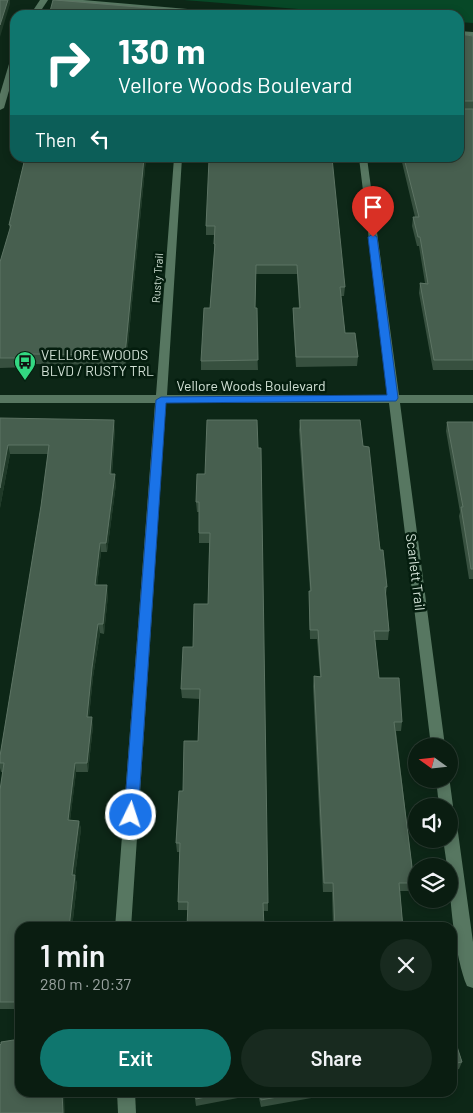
<!DOCTYPE html>
<html lang="en">
<head>
<meta charset="utf-8">
<style>
	:root { --surface:#0a1d11; --page:#182a1f; --text:#f1f3f6; --muted:#99a29f; --line:#2a3b31; --accent:#0f766e }
	body { margin:0; font-family:Barlow,sans-serif; background:var(--page); color:var(--text); height:100vh; display:flex; flex-direction:column; font-size:19px; white-space:nowrap }
	* { box-sizing:border-box; margin:0 }
	p { font-size:16px; color:var(--muted) }
	.icon { flex:none; width:28px; height:28px; fill:none; stroke:currentColor; stroke-width:2; stroke-linecap:round; stroke-linejoin:round }
	.map { position:relative; flex:1; overflow:hidden }
	.details { position:absolute; left:15px; top:922px; width:442px; height:175px; display:flex; flex-direction:column; background:var(--surface); border-radius:15px; box-shadow:0 2px 8px #0003,0 0 0 1px var(--line) }
	.details>* { flex:none }
	.banner { position:absolute; left:10px; top:10px; width:454px; height:152px; border-radius:15px; box-shadow:0 2px 8px #0003,0 0 0 1px var(--line); background:#0f766e; color:#fff; overflow:hidden }
	.needle { width:32px; rotate:285deg }
	.controls { position:absolute; left:408px; top:738px; display:grid; gap:10px }
	.controls a { display:grid; place-items:center; width:50px; height:50px; border-radius:50%; background:var(--surface); box-shadow:0 2px 8px #0003,0 0 0 1px var(--line); font-size:25px }
	.pin { position:absolute; display:grid; place-items:center; width:42px; height:42px; color:#fff; margin:-51px -21px; border-radius:50% 50% 50% 0; rotate:-45deg; box-shadow:0 0 5px #0007 }
	.pin .icon { rotate:45deg }
	.me { position:absolute; width:55px; margin:-28px; rotate:4deg; stroke-linejoin:round; filter:drop-shadow(0 0 4px #0008) }
	.turn { display:flex; align-items:center; gap:18px; height:105px; padding:0 25px; font-size:22px }
	.turn .icon { width:65px; height:65px; stroke-width:2.5 }
	.turn b { display:block; font-size:35px; line-height:42px }
	.then { display:flex; align-items:center; height:48px; padding:0 25px; background:#0003; gap:10px; font-size:19px }
	.round { display:grid; place-items:center; flex:none; width:52px; height:52px; border-radius:26px; background:var(--page) }
	.summary { display:flex; align-items:center; justify-content:space-between; height:85px; padding:0 25px }
	h1 { font-size:30px; font-weight:600; line-height:38px }
	.primary-button { display:flex; gap:10px; margin-top:auto; padding:10px 25px }
	.primary-button a { flex:1; height:58px; border-radius:30px; background:var(--accent); color:#fff; font-size:20px; font-weight:600; line-height:58px; text-align:center }
	.primary-button a+a { background:var(--page); color:var(--text) }
	.map>svg:first-child { display:block }
	.green { fill:#074827 }
	.lines { fill:none; stroke-linecap:round; stroke-linejoin:round }
	.minor { fill:#577761; fill-rule:evenodd }
	.wall { fill:#37503f }
	.shaded-wall { fill:#1f3928 }
	.building { fill:#475f4f; stroke:#5d7464 }
	.route { fill:#1a73e8; stroke:#114b97 }
	.labels { text-anchor:middle; dominant-baseline:central; stroke-width:5; stroke-linejoin:round; paint-order:stroke }
	.far-street-label { font-size:11px; fill:#d1e0d5; stroke:#041d0e }
	.poi-label { font-size:14px; fill:#d1e0d5; stroke:#041d0e; text-anchor:start }
	.street-label { font-size:14px; fill:#d1e0d5; stroke:#041d0e }
</style>
</head>
<body>
<div class="map">
<svg width="473" height="1113" viewBox="0 0 473 1113">
	<rect width="100%" height="100%" fill="#0d2717"/>
	<path class="green" d="M184 0H473V23L459 22V15H374Z"/>
	<g class="lines">
		<g class="minor">
			<path d="M40 0H48L38 15H30Z"/>
			<path d="M54 0H83L234 13 238 15H208L58 2Z"/>
			<path d="M459 31 473 32V36L459 35Z"/>
			<path d="M12 54H15V70L4 108 0 110V94Z"/>
			<path d="M174 158H182L167 395H388L359 158H367L399 395H473V403H400L445 746H431L389 403H166L131 928H115L155 403H0V395H156Z"/>
			<path d="M449 776 453 806 449 811V806H439L436 779H449Z"/>
			<path d="M449 818 454 820 457 825 473 942V988L467 986C455 958 449 897 449 866H447L443 839H449Z"/>
			<path d="M117 1092H135L136 1113H118Z"/>
		</g>
	</g>
	<g class="wall">
		<path d="M459 34 473 36V370H433L419 293 420 283H425L419 246H417L412 226 413 217H415L401 158H459Z"/>
		<path d="M25 158H146L126 365 30 364 29 367 0 368V262L10 229 9 225Z"/>
		<path d="M212 160 345 287 344 296H341L345 333 358 357 357 366 296 367 293 317V308H299L297 274H256L255 308 258 370H201V361L210 308 214 254V235H206V226Z"/>
		<path d="M0 418 115 429 112 474 116 484 107 552H101L97 585 108 595 104 634 100 633 93 677 89 717 93 726 88 772H76L70 820 79 821 81 829 75 876 77 884 72 928H20V1009H0V790L3 772H1L0 768V756L41 506 48 454H10L0 508Z"/>
		<path d="M300 420 363 446 387 587 386 594 389 631 388 640H375L379 678 402 722 401 731H396L414 883 412 891H400L403 928H333L332 892H323L313 686 314 676H320L317 639H310L309 600 310 591 299 430Z"/>
		<path d="M447 422H473V579H469L459 516 460 512 446 431Z"/>
		<path d="M205 474 268 903V911L178 910V902L180 852H177L176 843 183 791 198 741 200 699 182 698 181 689 193 647 208 604 209 543H199V512H197L196 502Z"/>
		<path d="M452 1031 462 1062 459 1069 452 1071Z"/>
		<path d="M194 1092H318L317 1097 261 1107 258 1094 196 1106Z"/>
	</g>
	<g class="shaded-wall">
		<path d="M8 0H10V4L0 37V25Z"/>
		<path d="M144 158H146L126 365 125 355Z"/>
		<path d="M28 354 30 364 29 367 28 358Z"/>
		<path d="M114 420 115 429 111 484 110 474Z"/>
		<path d="M8 445 10 454 0 508V488Z"/>
		<path d="M115 474 116 484 107 552 106 543Z"/>
		<path d="M100 543 101 552 96 595 95 585Z"/>
		<path d="M107 585 108 595 104 634 103 624Z"/>
		<path d="M98 624 100 633 93 677 88 726 87 717 92 668Z"/>
		<path d="M92 717 93 726 88 772 87 763Z"/>
		<path d="M75 763 76 772 69 829 68 820Z"/>
		<path d="M79 821 81 829 75 876 77 884 72 928H69L72 875Z"/>
		<path d="M62 1092H64L65 1113H63Z"/>
	</g>
	<g class="building">
		<path d="M0 0H8L0 25Z"/>
		<path d="M53 0H55L232 15H49Z"/>
		<path d="M459 34 473 36V101H460L459 103Z"/>
		<path d="M459 107V109H473V360H434L420 283 428 284 420 237H418L413 217H419L404 158H459Z"/>
		<path d="M25 158H144L125 355 28 354V358H0V262L11 225H9Z"/>
		<path d="M212 158H332L345 287H340L345 333H355L358 357H296L293 308H300L297 265H256L255 308H257L258 360 201 361 204 308H210L215 244H214L215 226H206L209 160H212Z"/>
		<path d="M0 418 114 420 110 474H115L106 543H100L95 585H107L103 624H98L92 668 87 717H92L87 763H75L68 820 79 821 72 875H75L69 928H20V1002H0V790L4 763H0V756L41 506 49 445H8L0 488Z"/>
		<path d="M207 420H257L258 448H261L268 903H263L264 928H187L188 902H178L180 843H176L179 791H183L184 741H198L200 689H181L183 647H193L194 604H208L210 533H199V502H196L197 474H205Z"/>
		<path d="M300 420H360L363 446 369 447 380 550H383L387 587H385L389 631H374L379 678H399L402 722H394L414 883H399L403 928H335L333 883H324L314 676 321 677 318 630H310L309 591H311Z"/>
		<path d="M447 422H473V569H471L461 507H463Z"/>
		<path d="M452 1031 462 1062 452 1064Z"/>
		<path d="M20 1039V1092H62L63 1113H0V1045L1 1044V1042Z"/>
		<path d="M194 1092H229L196 1099Z"/>
		<path d="M260 1092H304L261 1100Z"/>
	</g>
	<path class="route" d="M373 234 377 237 398 398 396 401 166 403 138 815 136 820 131 821 126 820 124 815 156 400 161 397 387 395 368 237Z"/>
	<defs>
		<g id="bus-pin" transform="scale(1.125)"><path d="M0 17L-7.5 6A9.5 9.5 0 1 1 7.5 6Z" fill="#33d882" stroke="#041d0e"/><path d="M-5-6H5V4H4V6H2V4H-2V6H-4V4H-5ZM-3.5-4V0h7V-4ZM-3.5 1.2v1.5H-2V1.2ZM2 1.2v1.5H3.5V1.2Z" fill="#111"/></g>
	</defs>
	<g fill-rule="evenodd">
		<use href="#bus-pin" x="25" y="362"/>
	</g>
	<g class="labels">
		<g class="far-street-label">
			<text transform="translate(157 278) rotate(-86)">Rusty Trail</text>
		</g>
		<g class="poi-label">
			<text x="41" y="354">VELLORE WOODS<tspan x="41" dy="16">BLVD / RUSTY TRL</tspan></text>
		</g>
		<g class="street-label">
			<text x="251" y="385">Vellore Woods Boulevard</text>
			<text transform="translate(416 572) rotate(83)">Scarlett Trail</text>
		</g>
	</g>
</svg>
<div class="controls">
<a><svg class="needle" viewBox="-14 -14 28 28"><path d="M0-13l5 13h-10z" fill="#e53935"/><path d="M0 13l5-13h-10z" fill="#99a29f"/></svg></a>
<a><svg class="icon" aria-label="sound" viewBox="0 0 24 24"><path d="M4 9h4l5-4v14l-5-4H4zM17 9q2 3 0 6"/></svg></a>
<a><svg class="icon" aria-label="layers" viewBox="0 0 24 24"><path d="M12 4l9 5-9 5-9-5zM3 14l9 5 9-5"/></svg></a>
</div>
<div class="pin" style="left:373px;top:237px;background:#d93025"><svg class="icon" aria-label="arrive" viewBox="0 0 24 24"><path d="M6 21V4h12l-3 4 3 4H6"/></svg></div>
<svg class="me" style="left:131px;top:815px" viewBox="-20 -20 40 40"><circle r="17" fill="#1a73e8" stroke="#fff" stroke-width="3"/><path d="M0-11L8 9 0 5-8 9z" fill="#fff"/></svg>
<div class="banner">
<div class="turn"><svg class="icon" aria-label="right" viewBox="0 0 24 24"><path d="M7 20v-9h11M14 6l5 5-5 5"/></svg><div><b>130 m</b>Vellore Woods Boulevard</div></div>
<div class="then">Then<svg class="icon" aria-label="left" viewBox="0 0 24 24"><path d="M17 20v-9H6M10 6l-5 5 5 5"/></svg></div>
</div>
<section class="details">
<div class="summary"><div><h1>1 min</h1><p>280 m · 20:37</p></div><a class="round"><svg class="icon" aria-label="close" viewBox="0 0 24 24"><path d="M6 6l12 12M18 6L6 18"/></svg></a></div>
<div class="primary-button"><a>Exit</a><a>Share</a></div>
</section>
</div>
</body>
</html>
